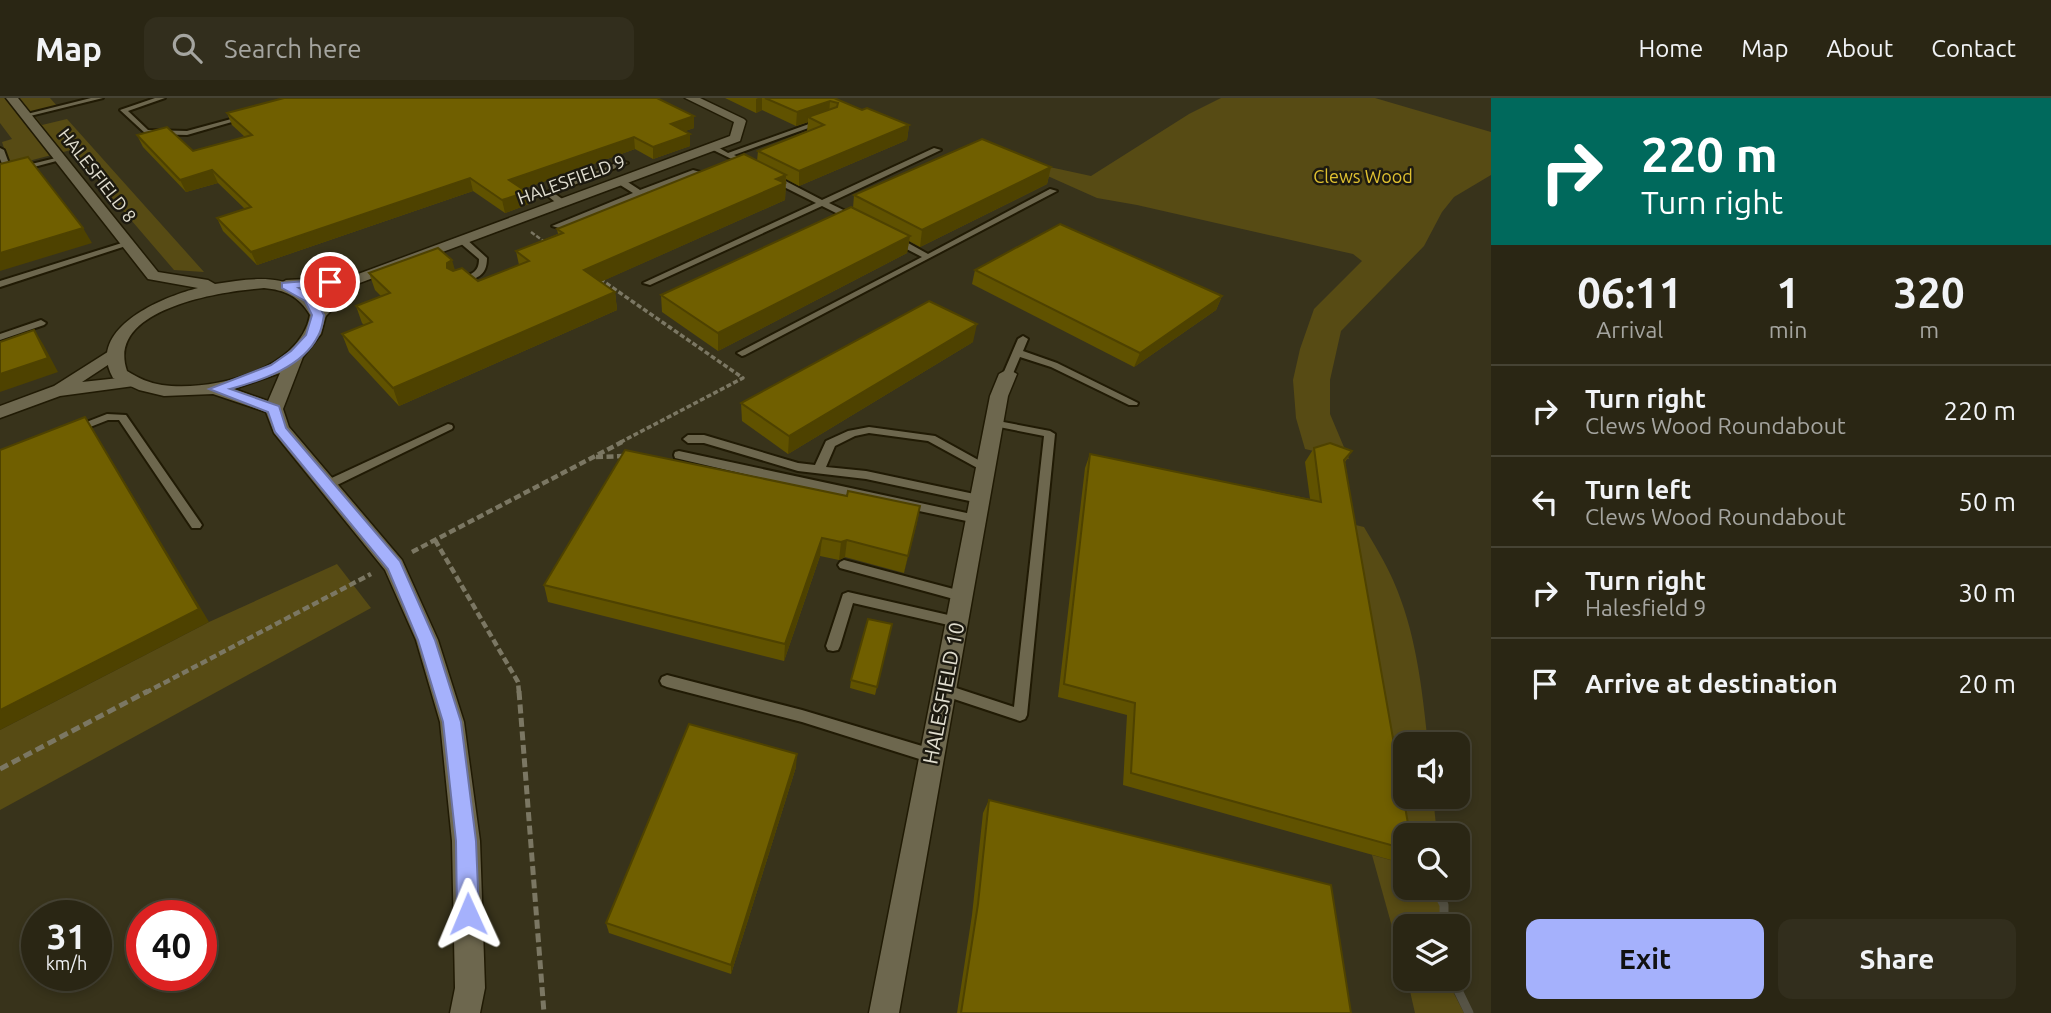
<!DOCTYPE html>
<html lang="en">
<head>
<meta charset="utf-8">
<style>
	:root { --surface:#2a2614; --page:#322e1d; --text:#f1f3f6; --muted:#a5a5a0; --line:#464334; --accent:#a5b1fc }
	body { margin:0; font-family:Ubuntu,sans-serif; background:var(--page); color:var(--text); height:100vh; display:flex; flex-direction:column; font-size:26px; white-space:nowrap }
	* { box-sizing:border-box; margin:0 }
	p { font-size:23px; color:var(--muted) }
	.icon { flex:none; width:38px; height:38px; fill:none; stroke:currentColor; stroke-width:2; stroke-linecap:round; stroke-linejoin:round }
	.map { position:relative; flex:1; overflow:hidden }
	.panel { display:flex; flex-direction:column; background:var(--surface); width:560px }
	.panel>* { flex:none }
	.guide { background:#00695c; color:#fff; overflow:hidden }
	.tools { position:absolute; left:1393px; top:634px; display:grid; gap:14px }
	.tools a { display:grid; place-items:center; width:77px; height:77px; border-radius:14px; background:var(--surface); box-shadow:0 4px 10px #0003,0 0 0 2px var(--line); font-size:35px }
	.speed { position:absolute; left:21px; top:802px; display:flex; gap:14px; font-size:35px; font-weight:700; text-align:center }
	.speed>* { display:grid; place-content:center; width:91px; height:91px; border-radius:50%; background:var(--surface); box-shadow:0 4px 10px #0003,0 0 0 2px var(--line); line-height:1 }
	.speed small { font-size:18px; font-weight:400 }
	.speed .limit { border:10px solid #d22; background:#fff; color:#111 }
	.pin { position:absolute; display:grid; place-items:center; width:60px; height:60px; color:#fff; margin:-30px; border:4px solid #fff; border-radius:50%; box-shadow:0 2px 7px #0007 }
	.me { position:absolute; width:77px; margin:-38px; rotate:359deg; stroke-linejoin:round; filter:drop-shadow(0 0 5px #0008) }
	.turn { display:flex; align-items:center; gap:24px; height:147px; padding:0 35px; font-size:32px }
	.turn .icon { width:91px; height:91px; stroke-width:2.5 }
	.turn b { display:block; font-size:49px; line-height:60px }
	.eta { display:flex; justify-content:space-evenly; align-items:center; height:119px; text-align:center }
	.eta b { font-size:42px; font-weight:700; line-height:49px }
	.primary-button { display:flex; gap:14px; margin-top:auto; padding:14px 35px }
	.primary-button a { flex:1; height:80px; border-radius:14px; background:var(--accent); color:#111; font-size:28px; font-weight:700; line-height:80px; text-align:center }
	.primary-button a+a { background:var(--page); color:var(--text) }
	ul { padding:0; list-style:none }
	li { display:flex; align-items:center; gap:21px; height:91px; padding:0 35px; border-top:2px solid var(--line) }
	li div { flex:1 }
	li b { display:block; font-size:26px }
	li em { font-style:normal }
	header { display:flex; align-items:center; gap:42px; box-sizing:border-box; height:98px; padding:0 35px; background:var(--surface); border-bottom:2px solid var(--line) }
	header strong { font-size:33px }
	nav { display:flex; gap:38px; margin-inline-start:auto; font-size:24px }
	.search { width:490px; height:63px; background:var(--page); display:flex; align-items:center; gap:18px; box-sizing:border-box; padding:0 24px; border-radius:14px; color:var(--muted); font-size:26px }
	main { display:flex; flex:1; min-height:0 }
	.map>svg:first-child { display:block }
	.green { fill:#574b14 }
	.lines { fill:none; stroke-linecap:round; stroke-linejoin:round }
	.stream { stroke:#565345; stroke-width:9 }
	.lane-casing { stroke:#201a04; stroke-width:4 }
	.street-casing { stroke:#201a04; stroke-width:3 }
	.secondary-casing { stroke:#201a04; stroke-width:3 }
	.path-far3 { stroke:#7b7763; stroke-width:2.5; stroke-dasharray:4.5 2; stroke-linecap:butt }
	.path-far2 { stroke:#7b7763; stroke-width:3.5; stroke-dasharray:5 2.5; stroke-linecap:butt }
	.path-far1 { stroke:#7b7763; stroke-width:4.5; stroke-dasharray:7 3.5; stroke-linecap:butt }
	.path { stroke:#7b7763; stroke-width:5; stroke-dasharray:9 4.5; stroke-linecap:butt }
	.lane { fill:#6d674e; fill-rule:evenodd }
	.street { fill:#6d674e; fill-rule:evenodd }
	.secondary { fill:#6d674e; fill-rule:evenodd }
	.wall { fill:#605200 }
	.shaded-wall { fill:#4e4200 }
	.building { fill:#705f00; stroke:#4e4200; stroke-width:2 }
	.route { fill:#a5b1fc; stroke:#6b73a4; stroke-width:2 }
	.labels { text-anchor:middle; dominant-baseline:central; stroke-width:5; stroke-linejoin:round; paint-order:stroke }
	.far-street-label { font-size:18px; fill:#e1ded0; stroke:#1d1a10 }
	.far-park-label { font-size:18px; fill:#e0c130; stroke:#1d1a10 }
	.street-label { font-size:21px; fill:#e1ded0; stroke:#1d1a10 }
</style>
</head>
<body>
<header>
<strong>Map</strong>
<div class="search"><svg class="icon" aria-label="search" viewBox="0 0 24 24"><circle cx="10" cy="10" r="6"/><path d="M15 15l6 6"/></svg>Search here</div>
<nav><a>Home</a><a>Map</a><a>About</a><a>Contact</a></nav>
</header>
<main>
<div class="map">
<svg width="1491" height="915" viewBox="0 0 1491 915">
	<rect width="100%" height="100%" fill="#38331b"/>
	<g class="green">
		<path d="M0 0H50L58 9 33 16 42 27 67 21 204 174 174 172 71 52 17 66 9 65 2 44 12 41 0 25Z"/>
		<path d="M1221 0H1375L1491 34V77L1454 99 1442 114 1424 148 1341 233 1330 282V316L1349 361 1305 351 1296 320 1293 282 1300 251 1314 211 1362 163 1353 156 1137 107 1097 100 1023 67 1031 65 1091 78 1189 16Z"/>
		<path d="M1343 424 1364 429C1374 446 1385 464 1393 482 1416 534 1422 589 1428 646H1405V698H1433L1437 737H1405V789H1442L1444 828H1405V875L1372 757 1398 764Z"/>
		<path d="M337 466 371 510 0 712V632L209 524Z"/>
		<path d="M1407 880H1446L1464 915H1415Z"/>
	</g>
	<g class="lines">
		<g class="stream">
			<path d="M1435 789 1444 807V828"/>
			<path d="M1452 880 1469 915"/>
		</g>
		<g class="lane-casing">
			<g id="lane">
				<path d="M91 0H103L26 19 23 17Z"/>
				<path d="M155 0H165L128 13 148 32 187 33 246 17 249 19 187 37 146 36 120 12Z"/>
				<path d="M823 21 826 23 825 24 734 57 751 65 752 67 748 69 707 49 714 47 728 55Z"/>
				<path d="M0 50 4 52 11 71 60 59 64 61 0 78V74L5 73 0 61Z"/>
				<path d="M934 50 941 52 829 105 858 119V123H852L822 108 650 187 643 185 816 105 768 81V77H774L822 102Z"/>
				<path d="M621 63 628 65 554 95 565 103V107H559L544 95Z"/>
				<path d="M693 72 700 74 559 130 552 128 633 95 617 85V81H623L640 92Z"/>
				<path d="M1050 91 1057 93 745 257 742 258 737 255 922 159 893 144V140H899L928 156Z"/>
				<path d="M459 140H465L487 160C487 179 476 180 460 186L456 183 457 181C470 176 479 176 479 161L459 144Z"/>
				<path d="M125 144 132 146 0 189V183Z"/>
				<path d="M41 222 46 225 44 227 0 242V236Z"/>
				<path d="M1023 238 1028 241 1023 253 1057 265 1138 305 1137 307H1129L1051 269 1020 259 1012 278H1004L1003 276 1018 241Z"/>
				<path d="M107 316 126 317 200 424 202 427 200 430H192L119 322H108L75 335 70 332 71 330Z"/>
				<path d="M993 322 1050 333 1055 336 1027 617 1025 621 1020 623 939 596 937 592 939 588 944 586 1014 609 1044 338 989 327 988 325Z"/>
				<path d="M448 326 452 327 453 329 452 331 331 390 327 391 321 387 323 384Z"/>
				<path d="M869 329 935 338 991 369 985 373 981 372 928 343 869 335 855 338 835 348 826 369 866 373 979 397 983 398 985 401 983 404 979 405 866 381 798 373 704 345H688L683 341 688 337H704L798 365 815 367 826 343 848 333Z"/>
				<path d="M679 353 976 417 982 421 976 425 753 378 675 360 674 357 675 354Z"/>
				<path d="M844 462 961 493 966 495 967 498 966 501 961 503 840 470 838 467 840 464Z"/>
				<path d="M848 494 957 519 962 520 964 524 962 528 957 529 853 505 840 548 838 552 833 553 828 552 826 548 842 499 843 496Z"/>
				<path d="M667 577 802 612 932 651 937 653 939 658 937 663 932 665 802 624 667 589 662 587 660 583 662 579Z"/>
			</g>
		</g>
		<g class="street-casing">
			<g id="street">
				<path d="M685 0H700L744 21 746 23 740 43 357 186 324 220 318 222 310 217 338 188 286 192 278 187 286 182 350 179 730 38 734 24Z"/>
				<path d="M114 250 120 251 122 255 120 259 82 284 128 279 137 284 134 288 60 298 0 320V308L54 288Z"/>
				<path d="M1008 271 1017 276 1008 298 899 915H869L990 298 999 276Z"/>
			</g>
		</g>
		<g class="secondary-casing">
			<path id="secondary" d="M6 0H18L158 174 208 182 215 186C259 179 300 173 326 217L321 236 303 259 283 311 289 329 402 462 438 542 464 624 480 743 485 890 480 915H450L455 890 452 743 440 624 416 542 385 472 274 335 266 314 213 296 164 298 139 292 113 280C85 231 162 199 198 190L148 181ZM264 190C285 192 299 198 310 217 300 273 210 294 162 287 149 285 138 280 127 273 105 210 223 193 264 190ZM280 275 268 303 234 291Z"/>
		</g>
		<path class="path-far3" d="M531 134 546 145"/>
		<path class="path-far2" d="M600 181 743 280 619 345"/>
		<g class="path-far1">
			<path d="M596 359 626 358"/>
			<path d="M435 442 518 584 519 595"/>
			<path d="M412 454 622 344"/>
			<path d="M145 595 371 476"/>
		</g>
		<g class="path">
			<path d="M519 593 544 915"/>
			<path d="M0 671 148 593"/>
		</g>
		<use href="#lane" class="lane"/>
		<use href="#street" class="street"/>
		<use href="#secondary" class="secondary"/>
	</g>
	<g class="wall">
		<path d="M725 0H834L862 12 909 27 907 42 799 88 786 81 785 102 600 184 615 194 617 212 399 308 349 254 342 236 364 227 362 225 356 208 381 198 375 192 369 175 455 172 478 183 519 167 516 153 558 136 557 131 757 63 758 53 807 33 808 24 796 28 762 12 756 15Z"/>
		<path d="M227 15 694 30 685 33 690 48 653 61 635 51 523 91 529 106 505 115 473 93 257 167 223 133 217 120 245 111 218 85 186 94 143 49 137 37 193 53 245 39 232 27Z"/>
		<path d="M1051 69 1047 86 920 149 909 143 907 155 718 253 662 214 661 197 853 110 854 97Z"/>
		<path d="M975 172 1222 198 1216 212 1134 269 972 186Z"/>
		<path d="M973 244 788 356 742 323 741 305Z"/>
		<path d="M1314 350 1352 353 1345 364 1405 737V759L1398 764 1123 687 1127 617 1058 599 1085 370 1090 356 1310 401 1305 364Z"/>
		<path d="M847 398 920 408 904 475 845 459 839 462 820 458 784 563 548 504 544 487Z"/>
		<path d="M892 526 875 597 850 590 851 582Z"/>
		<path d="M796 669 731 876 609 835 606 825Z"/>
		<path d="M989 702 1351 915H957L972 817 983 715Z"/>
	</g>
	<g class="shaded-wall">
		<path d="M758 0H762V12L756 15V1Z"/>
		<path d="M830 3 829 17 808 19V24L796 28 797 14Z"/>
		<path d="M694 18V30L671 38V26Z"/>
		<path d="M909 27 907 42 799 88V73Z"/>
		<path d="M690 36V48L653 61V49Z"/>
		<path d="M634 39 635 51 512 95 509 82Z"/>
		<path d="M1051 69 1047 86 920 149 922 132Z"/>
		<path d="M212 72 218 85 186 94 180 82Z"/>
		<path d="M786 77 785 102 587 190 584 172Z"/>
		<path d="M470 80 473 93 257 167 251 154Z"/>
		<path d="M527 94 529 106 505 115 502 102Z"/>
		<path d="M83 130 92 145 0 173V155Z"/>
		<path d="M910 138 907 155 718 253V235Z"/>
		<path d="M452 162 457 179 447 170V165Z"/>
		<path d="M615 194 617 212 399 308 393 290Z"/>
		<path d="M1222 198 1216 212 1134 269 1140 255Z"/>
		<path d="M977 226 973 244 788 356 789 338Z"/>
		<path d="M34 232 43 246 58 274 0 294V276Z"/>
		<path d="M85 319 94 333 209 524 0 632V612Z"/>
		<path d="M920 408 917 425 904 475 908 458Z"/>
		<path d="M822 440 820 458 784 563 785 546Z"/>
		<path d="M847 442 845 459 839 462 841 444Z"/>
		<path d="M797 656 796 669 731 876V867Z"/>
	</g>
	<g class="building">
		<path d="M284 0H657L694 18 671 26 690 36 653 49 634 39 509 82 527 94 502 102 470 80 251 154 217 120 251 109 212 72 180 82 137 37 167 29 193 53 252 37 227 15Z"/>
		<path d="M765 0H834L862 12 867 10 909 27 799 73 758 53 824 27 808 19 837 9 838 5 830 3 797 14Z"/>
		<path d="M982 41 1051 69 922 132 854 97Z"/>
		<path d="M744 56 786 77 776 81 785 85 584 172 615 194 393 290 342 236 372 224 356 208 390 195 369 175 438 150 452 162 447 165V170L453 173 462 170 478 183 529 163 516 153 563 135 557 131Z"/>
		<path d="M28 59 83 130 0 155V66Z"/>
		<path d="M851 109 910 138 718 235 661 197Z"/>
		<path d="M1060 126 1222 198 1140 255 975 172Z"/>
		<path d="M929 203 977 226 789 338 741 305Z"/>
		<path d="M34 232 48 260 0 276V244Z"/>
		<path d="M85 319 199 511 0 612V352Z"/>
		<path d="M1330 345 1352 353 1344 362 1410 737H1405V751L1131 675 1135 605 1064 586 1090 356 1321 404 1314 350Z"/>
		<path d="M625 352 847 398 848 393 920 408 908 458 847 442 841 444 822 440 785 546 544 487Z"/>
		<path d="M868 521 892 526 877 589 851 582Z"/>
		<path d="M689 626 797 656 731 867 606 825Z"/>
		<path d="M989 702 1331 787 1351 915H961L978 806Z"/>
	</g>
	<path class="route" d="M330 181 336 184 334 187 299 190 314 199 324 217C323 223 322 232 318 238 303 269 260 283 230 291L279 308 286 330 400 463 435 542 461 624 476 743 479 816 476 824 468 827 460 824 457 816 456 743 443 624 418 542 388 471 275 334 268 314 209 291 271 267 291 253 306 237 312 217 305 203 282 190V185Z"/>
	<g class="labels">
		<g class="far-street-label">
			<text transform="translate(98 77) rotate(52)">HALESFIELD 8</text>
			<text transform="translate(571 81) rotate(-20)">HALESFIELD 9</text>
		</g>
		<g class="far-park-label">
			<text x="1363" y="78">Clews Wood</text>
		</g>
		<g class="street-label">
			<text transform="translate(943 595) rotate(-79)">HALESFIELD 10</text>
		</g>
	</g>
</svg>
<div class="tools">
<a><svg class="icon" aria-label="sound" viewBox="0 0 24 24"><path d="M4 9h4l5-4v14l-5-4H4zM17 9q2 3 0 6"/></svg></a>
<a><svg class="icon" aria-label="search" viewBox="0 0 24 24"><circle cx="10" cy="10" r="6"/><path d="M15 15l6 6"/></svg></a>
<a><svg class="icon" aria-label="layers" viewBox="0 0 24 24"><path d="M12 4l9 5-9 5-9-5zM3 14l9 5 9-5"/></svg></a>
</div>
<div class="speed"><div>31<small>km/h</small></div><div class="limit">40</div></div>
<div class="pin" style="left:330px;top:184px;background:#d93025"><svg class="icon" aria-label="arrive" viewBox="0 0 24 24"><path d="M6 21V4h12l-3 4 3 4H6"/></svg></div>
<svg class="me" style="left:468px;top:816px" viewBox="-20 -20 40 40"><path d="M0-17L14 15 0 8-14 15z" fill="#a5b1fc" stroke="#fff" stroke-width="4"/></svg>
</div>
<section class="panel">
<div class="guide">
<div class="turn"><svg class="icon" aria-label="right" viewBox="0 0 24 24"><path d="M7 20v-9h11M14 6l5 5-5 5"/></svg><div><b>220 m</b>Turn right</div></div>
</div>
<div class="eta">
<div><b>06:11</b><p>Arrival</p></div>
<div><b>1</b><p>min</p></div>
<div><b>320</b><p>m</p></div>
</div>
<ul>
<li><svg class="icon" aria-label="right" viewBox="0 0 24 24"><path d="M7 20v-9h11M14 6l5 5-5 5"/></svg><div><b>Turn right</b><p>Clews Wood Roundabout</p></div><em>220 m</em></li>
<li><svg class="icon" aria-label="left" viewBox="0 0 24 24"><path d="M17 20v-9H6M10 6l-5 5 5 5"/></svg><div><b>Turn left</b><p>Clews Wood Roundabout</p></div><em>50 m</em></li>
<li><svg class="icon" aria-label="right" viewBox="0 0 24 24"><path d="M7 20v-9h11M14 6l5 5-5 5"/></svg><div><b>Turn right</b><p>Halesfield 9</p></div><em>30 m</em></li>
<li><svg class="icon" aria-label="arrive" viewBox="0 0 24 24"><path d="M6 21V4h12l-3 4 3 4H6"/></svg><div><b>Arrive at destination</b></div><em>20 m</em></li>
</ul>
<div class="primary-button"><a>Exit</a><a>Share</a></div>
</section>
</main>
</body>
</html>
